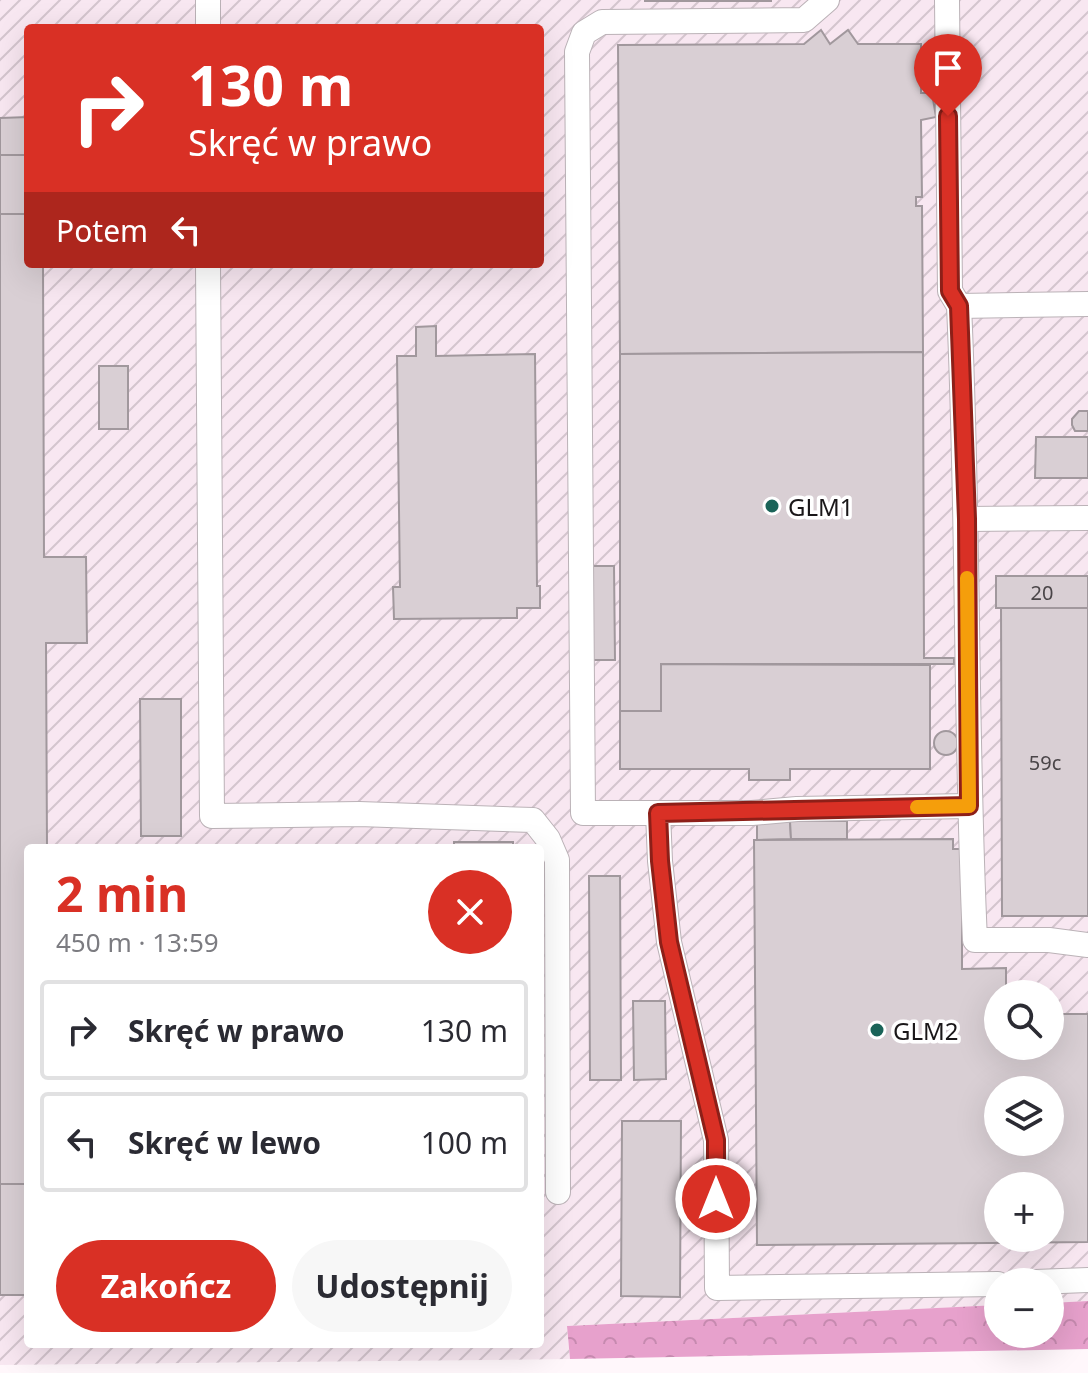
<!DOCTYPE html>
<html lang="pl">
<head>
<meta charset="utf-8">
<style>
	:root { --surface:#fff; --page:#f7f7f7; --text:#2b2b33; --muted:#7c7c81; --line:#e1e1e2; --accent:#d93025 }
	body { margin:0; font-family:"Noto Sans",sans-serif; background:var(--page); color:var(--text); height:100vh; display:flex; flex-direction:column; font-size:30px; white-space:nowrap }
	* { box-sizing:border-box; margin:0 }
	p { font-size:26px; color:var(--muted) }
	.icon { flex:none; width:44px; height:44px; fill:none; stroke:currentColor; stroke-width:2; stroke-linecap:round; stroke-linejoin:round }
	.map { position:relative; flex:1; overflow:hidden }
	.drawer { position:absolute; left:24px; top:844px; width:520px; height:504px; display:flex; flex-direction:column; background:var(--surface); border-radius:8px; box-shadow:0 8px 32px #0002 }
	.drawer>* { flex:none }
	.hud { position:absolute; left:24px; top:24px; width:520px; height:244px; border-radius:8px; box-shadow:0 8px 32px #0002; background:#d93025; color:#fff; overflow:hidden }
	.controls { position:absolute; left:984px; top:980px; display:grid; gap:16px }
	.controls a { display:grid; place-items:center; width:80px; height:80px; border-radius:50%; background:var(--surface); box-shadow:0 8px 32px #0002; font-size:40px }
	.pin { position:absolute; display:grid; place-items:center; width:68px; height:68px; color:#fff; margin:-82px -34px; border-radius:50% 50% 50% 0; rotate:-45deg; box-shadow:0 0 8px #0007 }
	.pin .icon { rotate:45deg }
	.me { position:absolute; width:88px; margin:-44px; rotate:0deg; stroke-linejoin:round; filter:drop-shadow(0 0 6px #0008) }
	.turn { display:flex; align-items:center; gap:28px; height:168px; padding:0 32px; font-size:36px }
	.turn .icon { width:104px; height:104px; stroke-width:2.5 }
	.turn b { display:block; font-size:56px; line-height:68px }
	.then { display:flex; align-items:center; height:76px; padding:0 32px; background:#0003; gap:16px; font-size:30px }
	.round { display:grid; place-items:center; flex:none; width:84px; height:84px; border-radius:42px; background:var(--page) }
	.overview { display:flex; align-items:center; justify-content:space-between; height:136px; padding:0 32px }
	h1 { font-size:48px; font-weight:700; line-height:60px; color:var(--accent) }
	.button { display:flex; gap:16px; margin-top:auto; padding:16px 32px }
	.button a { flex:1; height:92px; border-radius:48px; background:var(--accent); color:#fff; font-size:32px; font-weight:700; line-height:92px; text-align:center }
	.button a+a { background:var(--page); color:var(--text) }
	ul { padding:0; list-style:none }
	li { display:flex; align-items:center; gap:24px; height:100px; margin:0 16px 12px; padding:0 16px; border:4px solid var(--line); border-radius:8px }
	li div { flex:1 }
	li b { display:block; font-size:30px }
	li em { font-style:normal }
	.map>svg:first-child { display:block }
	.industrial { fill:url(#industrial-furrows); fill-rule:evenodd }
	.forest { fill:url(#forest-crowns) }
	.building { fill:#d9cfd4; stroke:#a1989d; stroke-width:2; fill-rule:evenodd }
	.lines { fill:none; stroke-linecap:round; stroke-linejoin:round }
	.minor-casing { stroke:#bbb2b7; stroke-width:26 }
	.minor { stroke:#fff; stroke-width:24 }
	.route-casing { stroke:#8d1f18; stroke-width:20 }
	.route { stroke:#d93025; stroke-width:14 }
	.slow { stroke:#f59e0b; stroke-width:14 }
	.poi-dot { fill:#1a6358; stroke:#fff; stroke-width:3 }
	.labels { text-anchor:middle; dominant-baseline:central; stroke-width:7; stroke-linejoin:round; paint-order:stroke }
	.number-label { font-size:20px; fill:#4a4548 }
	.poi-label { font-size:24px; fill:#1a1719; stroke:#fff; text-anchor:start }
</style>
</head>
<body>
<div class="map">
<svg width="1088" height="1373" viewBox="0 0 1088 1373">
	<defs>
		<pattern id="industrial-furrows" width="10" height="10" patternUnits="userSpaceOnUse" patternTransform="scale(2)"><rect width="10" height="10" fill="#f8e7f1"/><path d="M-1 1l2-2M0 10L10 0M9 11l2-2" fill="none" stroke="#d4c5ce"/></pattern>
		<pattern id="forest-crowns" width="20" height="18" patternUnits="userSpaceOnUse" patternTransform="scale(2)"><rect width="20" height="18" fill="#e7a1cc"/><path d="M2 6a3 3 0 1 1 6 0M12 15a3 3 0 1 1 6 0" fill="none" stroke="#c68aaf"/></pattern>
	</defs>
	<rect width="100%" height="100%" fill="#fff7fb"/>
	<path class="industrial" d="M0 0H1088V1301L1050 1303V1282H998V1305L567 1326 570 1359 0 1365ZM28 28H540V264H28ZM28 848H540V1344H28ZM998 994H1050V1046H998ZM998 1090H1050V1142H998ZM998 1186H1050V1238H998Z"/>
	<path class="forest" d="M1088 1301V1349L570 1359 567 1326 998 1305V1334H1050V1303Z"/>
	<g class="building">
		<rect x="645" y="0" width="126" height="1"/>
		<path d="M821 30 830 44 848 30 858 44H921V93H932L936 117 921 120 922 197H916V206H922L923 352 620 354 618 45 804 44Z"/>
		<path d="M28 117V155H0V118Z"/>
		<rect x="0" y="155" width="28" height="59"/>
		<path d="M0 214H28V264H43L44 557H86L87 643H46L47 848H28V1184H0Z"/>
		<path d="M436 326V356L535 354 537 586H540V608H517V618L394 619 393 587H400L397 356H416V327Z"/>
		<path d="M923 352 924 658H954V664H661V711H620V354Z"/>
		<rect x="99" y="366" width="29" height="63"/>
		<path d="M1079 411H1088V431H1075L1072 425V419Z"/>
		<path d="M1036 437H1088V478H1035Z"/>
		<path d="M583 566H614L615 660H583Z"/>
		<rect x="996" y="576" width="92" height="32"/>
		<path d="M1001 608H1088V916H1002Z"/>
		<path d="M661 664 930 665V769H790V780H749V769H620V711H661Z"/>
		<path d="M140 699H181V836H141Z"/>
		<circle cx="946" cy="743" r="12"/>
		<path d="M790 821 791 839 757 840V822Z"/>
		<path d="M790 821H847V839H791Z"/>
		<path d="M953 839V849H962V969L1006 968V991H1016V994H998V1046H1050V1014H1088V1242L757 1245 754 840ZM998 1090H1050V1142H998ZM998 1186H1050V1238H998Z"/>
		<rect x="454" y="842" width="59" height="6"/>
		<path d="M589 876H620L621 1080H590Z"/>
		<path d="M633 1001H665L666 1079 634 1080Z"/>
		<path d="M622 1121H681L680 1297 621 1296Z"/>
		<rect x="0" y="1184" width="28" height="111"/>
	</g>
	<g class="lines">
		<g class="minor-casing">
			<g id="minor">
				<path d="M827 0 804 20 602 22 584 33 577 52 583 813H752L797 809 969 806"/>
				<path d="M947 0 950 291 959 306C969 518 965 729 975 940H1049L1088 945"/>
				<path d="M208 28V0"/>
				<path d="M208 264 212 816 359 814 533 820 548 839 557 860 558 1192"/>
				<path d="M959 306 1088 304"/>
				<path d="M967 519 1088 518"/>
				<path d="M658 813 660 861 669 942 716 1140 717 1288 998 1284"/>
				<path d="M1035 1282 1088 1280"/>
			</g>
		</g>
		<use href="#minor" class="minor"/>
	</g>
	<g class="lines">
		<g class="route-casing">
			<path id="route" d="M716 1199V1140L669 942 660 861 658 813 969 806 967 519 959 306 950 291 948 116"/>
		</g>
		<use href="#route" class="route"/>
		<path class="slow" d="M917 807 969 806 967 578"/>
	</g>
	<g class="poi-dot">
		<circle cx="772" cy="506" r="8"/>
		<circle cx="877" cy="1030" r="8"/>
	</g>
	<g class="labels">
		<g class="number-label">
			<text x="1042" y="592">20</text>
			<text x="1045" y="762">59c</text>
		</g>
		<g class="poi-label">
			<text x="788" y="506">GLM1</text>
			<text x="893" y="1030">GLM2</text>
		</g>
	</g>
</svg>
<div class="controls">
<a><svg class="icon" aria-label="search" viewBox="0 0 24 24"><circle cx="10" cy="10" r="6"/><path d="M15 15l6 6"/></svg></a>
<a><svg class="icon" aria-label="layers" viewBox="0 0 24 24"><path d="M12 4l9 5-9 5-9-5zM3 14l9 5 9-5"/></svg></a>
<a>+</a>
<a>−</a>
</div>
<div class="pin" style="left:948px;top:116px;background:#d93025"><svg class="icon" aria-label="arrive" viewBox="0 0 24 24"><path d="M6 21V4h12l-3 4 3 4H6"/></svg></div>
<svg class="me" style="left:716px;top:1199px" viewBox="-20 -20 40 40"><circle r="17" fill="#d93025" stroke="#fff" stroke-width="3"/><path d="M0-11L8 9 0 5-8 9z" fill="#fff"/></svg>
<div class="hud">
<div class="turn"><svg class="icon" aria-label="right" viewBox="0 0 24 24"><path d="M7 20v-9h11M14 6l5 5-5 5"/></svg><div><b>130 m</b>Skręć w prawo</div></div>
<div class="then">Potem<svg class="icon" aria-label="left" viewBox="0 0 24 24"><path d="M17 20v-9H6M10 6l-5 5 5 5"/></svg></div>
</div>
<section class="drawer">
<div class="overview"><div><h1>2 min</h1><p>450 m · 13:59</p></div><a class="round" style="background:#d93025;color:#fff"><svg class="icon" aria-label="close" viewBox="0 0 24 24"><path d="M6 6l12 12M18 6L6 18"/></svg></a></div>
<ul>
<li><svg class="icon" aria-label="right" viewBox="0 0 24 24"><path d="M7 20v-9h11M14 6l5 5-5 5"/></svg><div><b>Skręć w prawo</b></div><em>130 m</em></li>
<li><svg class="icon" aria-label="left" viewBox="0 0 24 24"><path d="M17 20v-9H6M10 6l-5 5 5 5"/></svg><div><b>Skręć w lewo</b></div><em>100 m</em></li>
</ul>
<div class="button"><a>Zakończ</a><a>Udostępnij</a></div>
</section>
</div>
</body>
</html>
